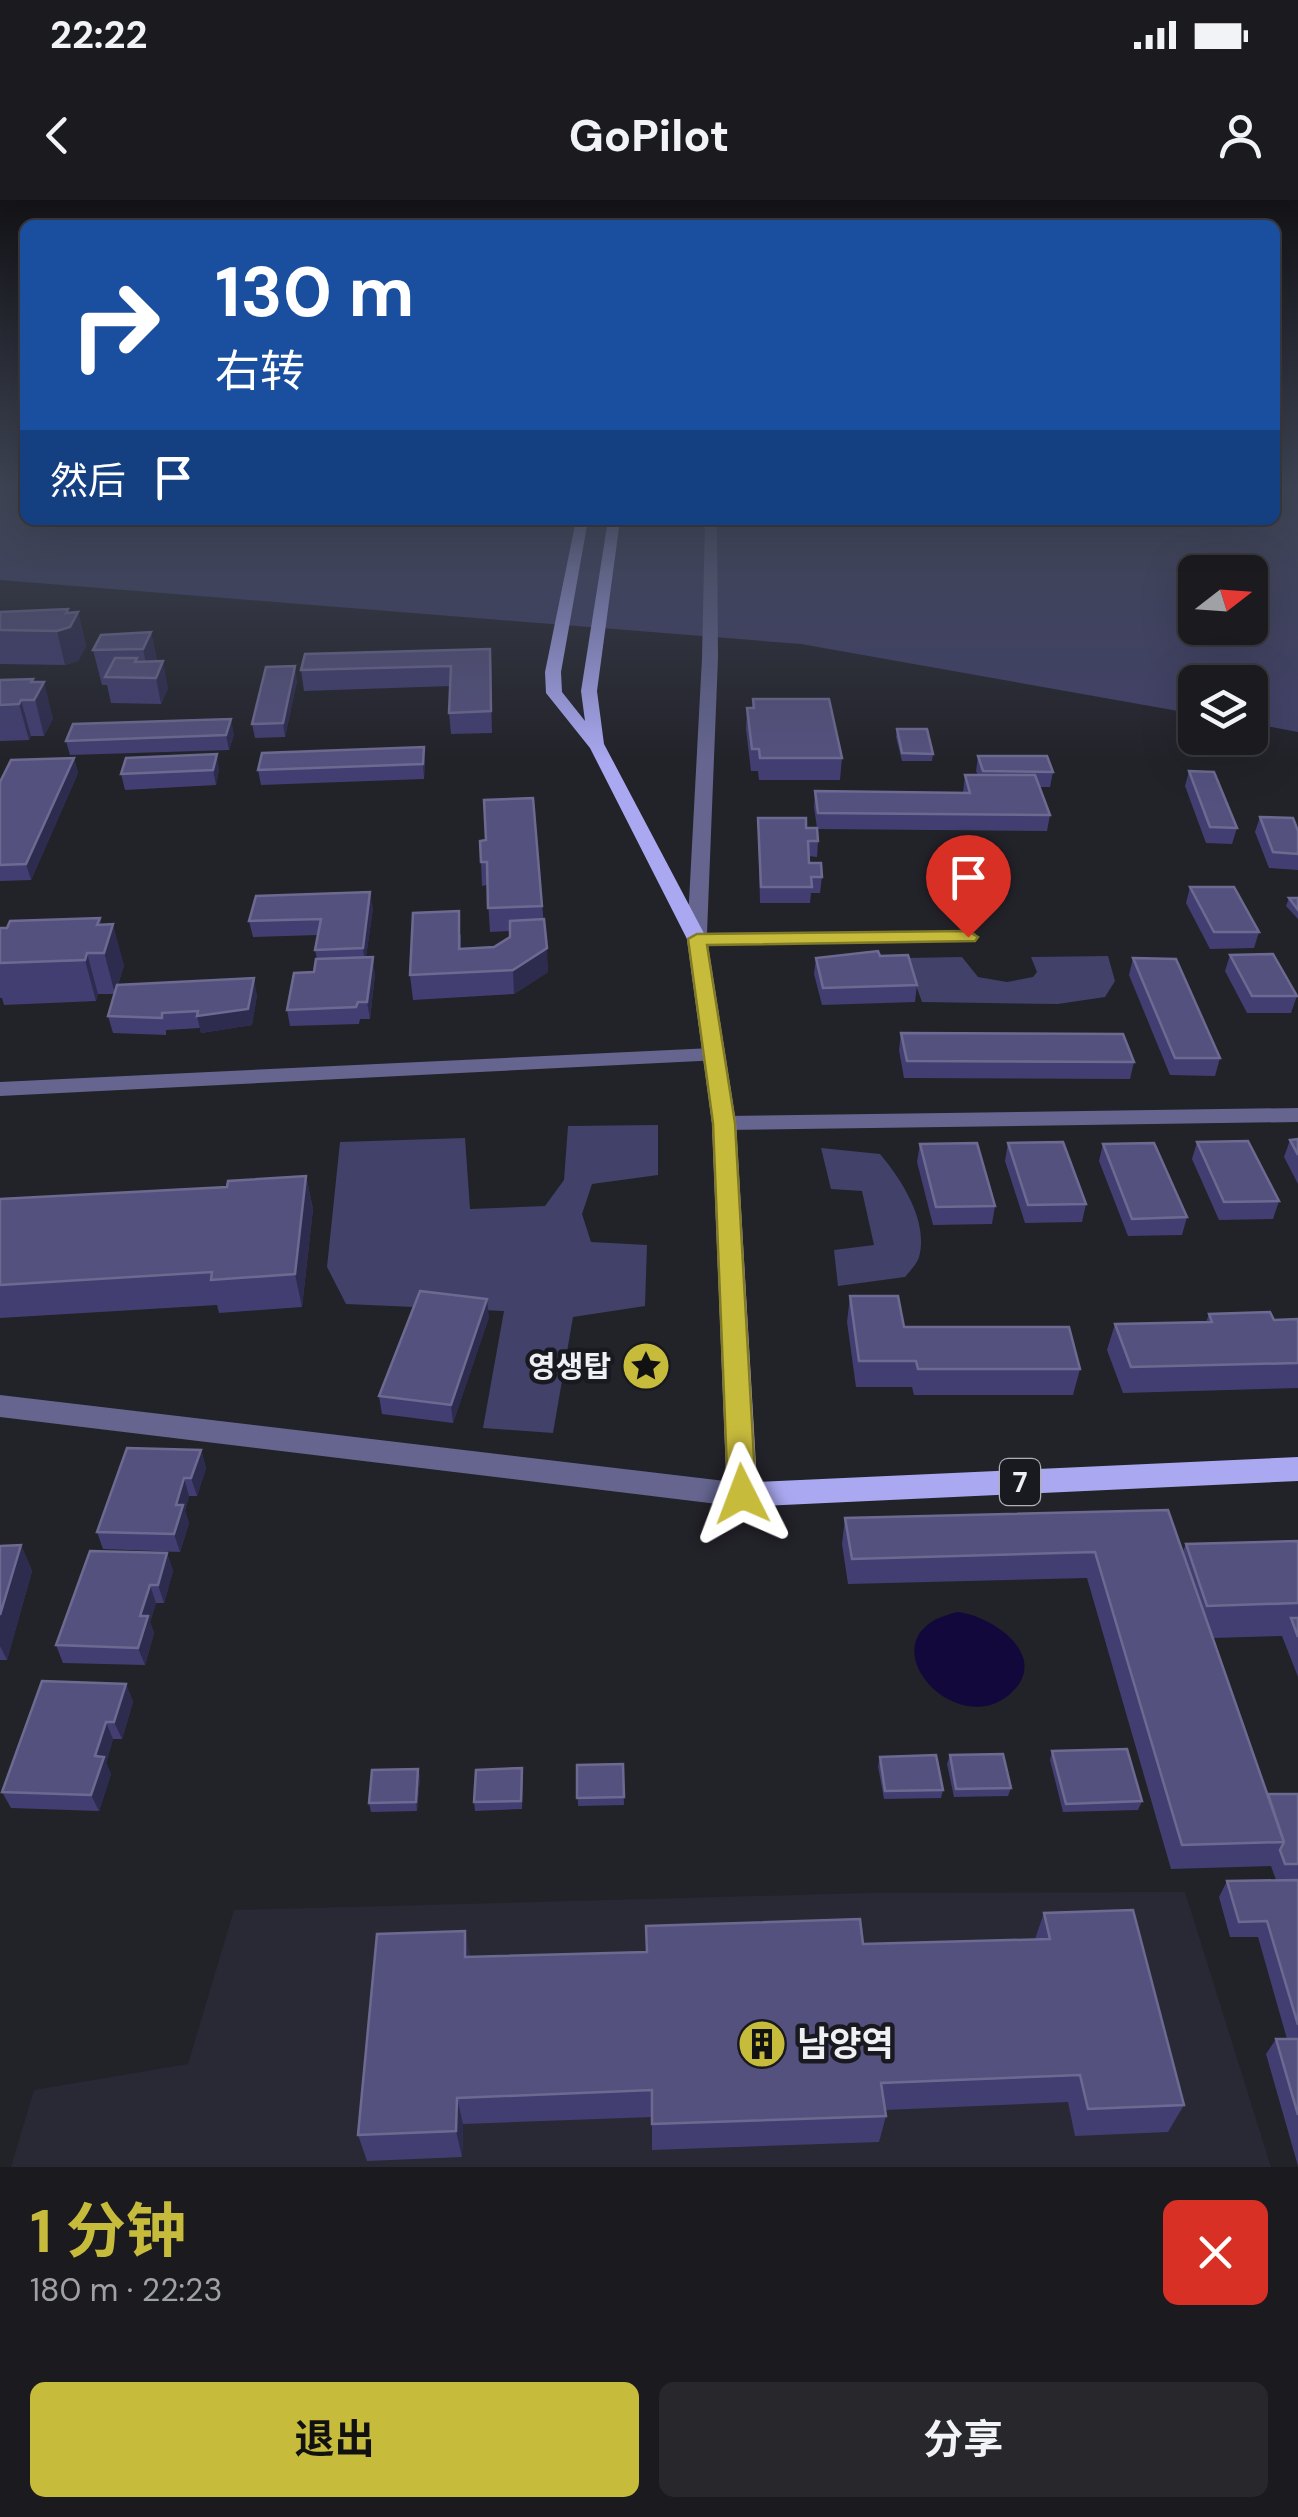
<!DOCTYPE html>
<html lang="zh">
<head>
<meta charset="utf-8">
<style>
	:root { --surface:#1a1a1f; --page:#27272c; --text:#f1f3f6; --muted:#9fa1a4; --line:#38383d; --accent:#c7bb3c }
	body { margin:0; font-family:"DM Sans","Noto Sans SC","Noto Sans KR",sans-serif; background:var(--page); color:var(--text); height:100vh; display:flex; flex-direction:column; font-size:38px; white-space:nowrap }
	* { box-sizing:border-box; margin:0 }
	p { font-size:32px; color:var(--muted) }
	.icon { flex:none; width:55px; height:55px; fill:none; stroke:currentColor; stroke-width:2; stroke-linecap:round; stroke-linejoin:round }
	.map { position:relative; height:1967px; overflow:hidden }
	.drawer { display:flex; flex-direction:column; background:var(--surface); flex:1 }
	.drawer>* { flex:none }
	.hud { position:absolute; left:20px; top:20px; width:1260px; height:305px; border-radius:15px; box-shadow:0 10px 40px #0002,0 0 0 2px var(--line); background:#1a4fa0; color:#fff; overflow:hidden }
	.needle { width:65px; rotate:73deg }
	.buttons { position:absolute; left:1178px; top:355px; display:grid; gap:20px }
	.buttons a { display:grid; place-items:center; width:90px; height:90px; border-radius:15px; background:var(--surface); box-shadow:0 10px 40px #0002,0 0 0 2px var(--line); font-size:50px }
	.pin { position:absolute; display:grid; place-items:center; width:85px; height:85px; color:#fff; margin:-102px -42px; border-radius:50% 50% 50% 0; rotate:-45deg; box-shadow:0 0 10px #0007 }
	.pin .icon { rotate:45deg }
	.me { position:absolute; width:110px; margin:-55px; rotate:357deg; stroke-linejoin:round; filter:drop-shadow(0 0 8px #0008) }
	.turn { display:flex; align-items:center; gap:35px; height:210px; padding:0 30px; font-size:45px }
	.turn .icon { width:130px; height:130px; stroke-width:2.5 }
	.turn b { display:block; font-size:70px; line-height:85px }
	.then { display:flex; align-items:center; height:95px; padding:0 30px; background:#0003; gap:20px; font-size:38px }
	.round { display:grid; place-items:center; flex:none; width:105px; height:105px; border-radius:15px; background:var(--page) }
	.headline { display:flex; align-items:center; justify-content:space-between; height:170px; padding:0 30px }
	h1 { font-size:60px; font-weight:700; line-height:75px; color:var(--accent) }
	.primary-button { display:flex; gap:20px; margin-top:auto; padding:20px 30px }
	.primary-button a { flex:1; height:115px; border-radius:15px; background:var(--accent); color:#111; font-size:40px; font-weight:700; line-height:115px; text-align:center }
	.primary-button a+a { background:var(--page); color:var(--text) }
	.status { display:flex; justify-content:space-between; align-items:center; height:70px; padding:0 50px; background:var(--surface); direction:ltr }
	.status svg { height:28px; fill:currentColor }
	header { display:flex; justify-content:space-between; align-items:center; height:130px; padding:0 30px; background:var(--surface); font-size:45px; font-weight:700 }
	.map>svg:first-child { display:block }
	.built { fill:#292936 }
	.green { fill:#42416a; fill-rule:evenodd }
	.water { fill:#13083c }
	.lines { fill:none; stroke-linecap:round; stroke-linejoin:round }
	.minor { fill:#656590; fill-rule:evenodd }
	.major { fill:#a9a8f1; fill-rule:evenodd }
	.wall { fill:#423e71 }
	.shaded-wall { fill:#2d2b4e }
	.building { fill:#55517f; stroke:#6d6a91; stroke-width:2.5 }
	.route { fill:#c7bb3c; stroke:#817a27; stroke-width:2.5 }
	.labels { text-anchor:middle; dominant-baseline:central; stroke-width:9; stroke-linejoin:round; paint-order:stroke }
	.shield { fill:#191920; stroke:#afafb4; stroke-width:2.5 }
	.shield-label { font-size:28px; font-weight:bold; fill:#efeff4 }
	.poi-label { font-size:30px; font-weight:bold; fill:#efeff4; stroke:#191920; text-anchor:end }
	.near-poi-label { font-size:35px; font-weight:bold; fill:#efeff4; stroke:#191920; text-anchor:start }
</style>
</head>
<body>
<div class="status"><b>22:22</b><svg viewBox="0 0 49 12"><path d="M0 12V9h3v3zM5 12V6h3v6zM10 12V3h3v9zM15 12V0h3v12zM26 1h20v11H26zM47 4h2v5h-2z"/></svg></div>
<header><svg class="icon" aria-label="back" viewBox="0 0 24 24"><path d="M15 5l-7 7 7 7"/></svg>GoPilot<svg class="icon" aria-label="person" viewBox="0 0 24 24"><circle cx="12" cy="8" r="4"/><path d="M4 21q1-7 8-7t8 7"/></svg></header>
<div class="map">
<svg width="1298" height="1967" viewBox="0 0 1298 1967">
	<rect width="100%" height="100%" fill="#222229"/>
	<path class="built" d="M1185 1692 1271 1967H11L34 1890 188 1864 234 1710 871 1693Z"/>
	<g class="green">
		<path d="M0 287H25V320H1275V287H1298V532L1250 523V482H1195V514L801 444 0 380ZM1195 372H1250V428H1195Z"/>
		<path d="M1108 756 1115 781 1105 797 1058 804 922 802 906 758 962 757 978 777 1007 782 1033 777 1037 772 1031 757Z"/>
		<path d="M658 925V975L592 984 582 1014 591 1042 647 1045 645 1106 573 1117 553 1233 483 1228 504 1111 346 1104 327 1067 340 942 465 938 470 1009 545 1006 564 980 568 926Z"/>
		<path d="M821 948 880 954C901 979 929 1021 919 1057 917 1064 909 1072 905 1077L838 1086 834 1050 874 1045 862 991 831 989Z"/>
	</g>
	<path class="water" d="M958 1412C993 1416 1052 1457 1010 1494 953 1544 858 1433 958 1412Z"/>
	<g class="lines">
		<g class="minor">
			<path d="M705 320H717L718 458 707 733 968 731 975 733 978 737 975 741 697 745 687 739 702 458Z"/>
			<path d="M712 848 723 855 720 860 0 896V882Z"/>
			<path d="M1298 908V922L724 930 712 923 724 916Z"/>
			<path d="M0 1195 742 1283 753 1286 757 1295 753 1304 742 1307 0 1217Z"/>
		</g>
		<path class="major" d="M576 320H588L561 472 562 492 585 521 581 491 608 320H620L597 491 604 544 707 739 736 923 757 1282 1298 1257V1281L742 1307 731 1304 727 1295 712 923 687 739 590 548 546 493 545 472Z"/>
	</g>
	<g class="wall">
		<path d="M0 412H78L86 446 78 461 65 465 0 464Z"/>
		<path d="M151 432 157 461 168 488 161 504 111 503 107 485H102L93 450Z"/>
		<path d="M305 454 492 469V533L451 534 449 513 450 486 304 491 301 470Z"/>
		<path d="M0 480 34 482 53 518 44 536H31L29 540 0 541Z"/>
		<path d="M297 481 285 537 255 538 252 524Z"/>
		<path d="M753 499 842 558 840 580H759L758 571H751L746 529 747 508H752Z"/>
		<path d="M897 529 933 554 932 561H902L896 537Z"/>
		<path d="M234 534 229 550 70 555 66 541Z"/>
		<path d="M978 556 1053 572 1050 587H1040L1050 615 1047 631 817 629 818 641 817 657 809 656V663L822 677 820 693H811L810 703H760L758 618 806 628H817L814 607 815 591 963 593 965 575H978L976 571Z"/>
		<path d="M74 558 78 573 31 680 0 681V582Z"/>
		<path d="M425 562 424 579 261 585 258 570Z"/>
		<path d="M219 569 216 585 125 590 121 574Z"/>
		<path d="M1189 571 1237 628 1232 644 1206 643 1185 586Z"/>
		<path d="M533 598 548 772 514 794 413 800 410 775 461 734V749L494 747 510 737V731L490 732 487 685 482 686 481 662 486 640Z"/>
		<path d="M1260 617 1298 631V670L1269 668 1255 632Z"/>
		<path d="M1190 687 1259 732 1254 748 1210 749 1186 703Z"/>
		<path d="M1289 698H1298V719L1286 706Z"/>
		<path d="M373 708 366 757 375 774 370 819H360L359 824 290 826 287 810 314 772 317 759 315 750 318 735 253 737 249 721Z"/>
		<path d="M100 718 102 725 124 765 118 785 257 795 252 825 201 833 200 828 166 830V835L113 833 108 816 114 794H98L96 801 4 805 2 798H0V763Z"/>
		<path d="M1230 755 1297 796 1291 813H1247L1225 771Z"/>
		<path d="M880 756 917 785 915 802 822 805 814 774 816 758Z"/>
		<path d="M1133 758 1220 858 1215 876 1170 875 1129 775Z"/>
		<path d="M901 833 1134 862 1130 879 904 878 899 850Z"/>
		<path d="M1298 939V984L1284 957 1290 940Z"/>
		<path d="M1197 942 1279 1001 1273 1019 1219 1020 1192 959Z"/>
		<path d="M1008 943 1086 1004 1082 1022 1025 1023 1005 961Z"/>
		<path d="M920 944 995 1006 992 1024 933 1025 917 962Z"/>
		<path d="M1103 944 1187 1017 1182 1035 1128 1036 1099 961Z"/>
		<path d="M306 976 313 1009 302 1107 219 1113 217 1105 0 1118V999L227 987Z"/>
		<path d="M850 1096 904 1127 1080 1169 1073 1195H914L912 1187H856L847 1122Z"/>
		<path d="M1209 1114 1274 1120 1298 1119V1188L1123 1193 1107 1150 1115 1124 1206 1122Z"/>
		<path d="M489 1117 453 1223 382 1214 379 1196Z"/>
		<path d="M201 1250 206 1268 197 1296H189L185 1311 189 1323 180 1352 103 1349 97 1332Z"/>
		<path d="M845 1318 1183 1351 1186 1344 1298 1341V1477L1282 1436 1213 1438 1268 1594H1298V1966L1266 1854 1276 1839H1287L1258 1737H1230L1219 1697 1227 1681 1276 1680 1271 1666 1171 1669 1087 1378 848 1384 842 1344Z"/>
		<path d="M21 1345 32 1371 7 1460H0V1346Z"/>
		<path d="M167 1353 173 1371 164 1403H156L150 1422 154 1433 145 1465 63 1463 56 1445Z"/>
		<path d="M126 1484 133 1502 122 1539H113L106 1563 111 1574 99 1611 11 1608 2 1592Z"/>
		<path d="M1052 1551 1142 1601 1138 1610 1063 1612 1050 1560Z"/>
		<path d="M950 1555 1011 1588 1008 1596 954 1597 947 1564Z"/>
		<path d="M880 1557 943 1590 941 1598 884 1599 878 1566Z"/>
		<path d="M623 1564 624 1605 578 1606 577 1565Z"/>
		<path d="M418 1569 420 1578 417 1611 371 1612 369 1603Z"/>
		<path d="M523 1577 522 1609 475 1611 474 1602Z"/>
		<path d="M1044 1713 1184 1905 1168 1932 1075 1936 1068 1902 885 1910 886 1916 879 1942 652 1950V1917L463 1924 462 1957 367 1961 358 1935 465 1731 470 1757 1035 1739Z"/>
	</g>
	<g class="shaded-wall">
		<path d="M68 409 72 424 78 412 86 446 78 461 65 465 57 431Z"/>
		<path d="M151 432 158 467 149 477 143 449Z"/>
		<path d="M490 449 492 469V533L491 511Z"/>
		<path d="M163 461 168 488 161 504 156 478Z"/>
		<path d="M295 466 297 481 285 537 283 523Z"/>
		<path d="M33 479 37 494 44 482 53 518 44 536 31 482Z"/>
		<path d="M21 500 31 536 29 540 19 504Z"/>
		<path d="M231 519 234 534 229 550 226 535Z"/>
		<path d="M424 547 425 562 424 579 423 564Z"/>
		<path d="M217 554 219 569 216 585 213 570Z"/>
		<path d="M74 558 78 573 31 680 26 664Z"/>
		<path d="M370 692 373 708 365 765 363 748Z"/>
		<path d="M100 718 107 744 113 724 124 765 115 794 97 725Z"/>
		<path d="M547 748 548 772 514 794 513 770Z"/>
		<path d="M87 753 98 794 96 801 85 760Z"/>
		<path d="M373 757 375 774 370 819 367 802Z"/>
		<path d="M254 778 257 795 252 825 201 833 197 816Z"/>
		<path d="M306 976 313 1009 302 1107 295 1074Z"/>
		<path d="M487 1099 489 1117 453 1223 451 1205Z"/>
		<path d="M201 1250 206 1268 197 1296 191 1278Z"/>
		<path d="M184 1278 189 1296 185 1311 189 1323 180 1352 174 1334 176 1305Z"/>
		<path d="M21 1345 32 1371 7 1460 0 1446V1415Z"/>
		<path d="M167 1353 173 1371 164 1403 158 1385Z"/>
		<path d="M150 1385 156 1403 150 1422 154 1433 145 1465 138 1448 140 1416Z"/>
		<path d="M126 1484 133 1502 122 1539 114 1522Z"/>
		<path d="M106 1522 113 1539 106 1563 111 1574 99 1611 91 1595 95 1556Z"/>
		<path d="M418 1569 420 1578 417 1611 416 1602Z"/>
		<path d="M465 1731 471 1761 465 1757Z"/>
		<path d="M457 1898 463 1924 462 1957 456 1931Z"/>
	</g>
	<g class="building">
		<path d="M68 409 66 413 78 412 70 427 57 431 0 430V412Z"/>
		<path d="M151 432 143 449 93 450 101 435Z"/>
		<path d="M490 449 491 511 449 513 451 466 301 470 305 454Z"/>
		<path d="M115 458H137L135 462 163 461 156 478 105 477Z"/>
		<path d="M295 466 283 523 252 524 266 467Z"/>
		<path d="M33 479 31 482H44L34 500H21L19 504 0 505V480Z"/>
		<path d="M753 499H829L842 558H760L759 549H752L747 508H754Z"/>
		<path d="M231 519 226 535 66 541 73 524Z"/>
		<path d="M897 529H927L933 554 902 553Z"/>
		<path d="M424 547 423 564 258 570 262 553Z"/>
		<path d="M217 554 213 570 121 574 126 558Z"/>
		<path d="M978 556H1047L1053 572 983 571Z"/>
		<path d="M74 558 26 664 0 665V582L11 560Z"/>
		<path d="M1189 571 1214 572 1237 628 1210 627Z"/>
		<path d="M965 575H1035L1050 615 818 613 815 591 970 593Z"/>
		<path d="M533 598 542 706 488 708 487 662H481L480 641 486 640 484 600Z"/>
		<path d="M1260 617 1293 618 1298 631V654L1273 652Z"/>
		<path d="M758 618H806V628H817L818 641H808L809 663H821L822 677H811L812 687H761Z"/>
		<path d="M1190 687H1234L1259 732H1214Z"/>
		<path d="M370 692 363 748 315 750 321 719 249 721 256 696Z"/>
		<path d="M1289 698H1298V710Z"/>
		<path d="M459 711V749L494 747 510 737V721L544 719 547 748 513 770 410 775 413 713Z"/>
		<path d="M100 718 97 725 113 724 104 753H87L85 760 0 763V728H7L10 721Z"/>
		<path d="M878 751 880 756 908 755 917 785 823 788 816 758Z"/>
		<path d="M1273 754 1297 796H1252L1230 755Z"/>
		<path d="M373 757 367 802H358L356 807 287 810 294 773 314 772 316 759Z"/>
		<path d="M1133 758 1176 759 1220 858H1175Z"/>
		<path d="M254 778 248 809 197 816 198 811 162 813V818L108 816 117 785Z"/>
		<path d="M901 833 1123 834 1134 862 907 861Z"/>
		<path d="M1298 939V955L1290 940Z"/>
		<path d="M1248 941 1279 1001 1224 1002 1197 942Z"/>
		<path d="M1063 942 1086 1004 1028 1005 1008 943Z"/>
		<path d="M977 943 995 1006 936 1007 920 944Z"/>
		<path d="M1154 943 1187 1017 1132 1019 1103 944Z"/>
		<path d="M306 976 295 1074 211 1080 212 1072 0 1085V999L227 987 228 981Z"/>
		<path d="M420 1091 487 1099 451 1205 379 1196Z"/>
		<path d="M850 1096H898L904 1127H1069L1080 1169H918L916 1161H859Z"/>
		<path d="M1270 1112 1274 1120 1298 1119V1163L1131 1167 1115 1124 1212 1122 1209 1114Z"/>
		<path d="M127 1248 201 1250 191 1278H184L176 1305H183L174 1334 97 1332Z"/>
		<path d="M1168 1310 1284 1642 1182 1645 1095 1352 852 1359 845 1318Z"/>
		<path d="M1298 1341V1403L1207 1406 1186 1344Z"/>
		<path d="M21 1345 0 1415V1346Z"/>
		<path d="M90 1351 167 1353 158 1385H150L140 1416H148L138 1448 56 1445Z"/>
		<path d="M1291 1418H1298V1437Z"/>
		<path d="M42 1481 126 1484 114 1522H106L95 1556 104 1557 91 1595 2 1592Z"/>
		<path d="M1127 1549 1142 1601 1066 1604 1052 1551Z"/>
		<path d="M1003 1554 1011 1588 956 1589 950 1555Z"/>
		<path d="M936 1555 943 1590 885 1591 880 1557Z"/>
		<path d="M623 1564 624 1597 577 1598V1565Z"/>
		<path d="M522 1568 521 1601 474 1602 476 1570Z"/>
		<path d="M418 1569 416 1602 369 1603 372 1570Z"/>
		<path d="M1268 1594H1298V1664H1285L1280 1650 1284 1642Z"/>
		<path d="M1298 1680V1825L1267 1721 1239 1722 1227 1681Z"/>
		<path d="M1133 1710 1184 1905 1088 1909 1080 1875 881 1883 886 1916 652 1924V1890L457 1898 456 1931 358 1935 377 1734 465 1731V1757L647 1752 646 1726 860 1719 863 1744 1050 1739 1044 1713Z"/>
		<path d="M1276 1839H1298V1915Z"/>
	</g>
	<linearGradient id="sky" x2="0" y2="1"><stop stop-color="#131317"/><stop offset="0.51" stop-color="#3e4454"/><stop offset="1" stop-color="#3e4454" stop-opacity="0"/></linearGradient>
	<rect width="1298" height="563" fill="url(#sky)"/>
	<path class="route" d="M968 731 978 737 975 741 707 745 735 923 756 1294 752 1302 742 1306 732 1302 728 1294 713 923 688 739 697 734Z"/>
	<defs>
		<g id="sight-disc" transform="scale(2.5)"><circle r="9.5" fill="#c7bb3c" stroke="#191920"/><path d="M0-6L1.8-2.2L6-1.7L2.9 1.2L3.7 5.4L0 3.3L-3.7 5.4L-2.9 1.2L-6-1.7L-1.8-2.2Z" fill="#111"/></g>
		<g id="building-disc" transform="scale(2.5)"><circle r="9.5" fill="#c7bb3c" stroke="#191920"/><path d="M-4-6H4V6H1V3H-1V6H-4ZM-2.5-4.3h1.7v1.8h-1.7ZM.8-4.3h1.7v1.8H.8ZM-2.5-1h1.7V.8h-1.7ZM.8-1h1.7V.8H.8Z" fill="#111"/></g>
	</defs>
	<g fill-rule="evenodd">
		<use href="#sight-disc" x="646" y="1166"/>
		<use href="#building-disc" x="762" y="1844"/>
	</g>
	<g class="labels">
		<rect class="shield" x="1000" y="1259" width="40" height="46" rx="8"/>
		<g class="shield-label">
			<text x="1020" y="1282">7</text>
		</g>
		<g class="poi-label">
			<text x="611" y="1166">영생탑</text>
		</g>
		<g class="near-poi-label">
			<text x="797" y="1844">남양역</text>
		</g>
	</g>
</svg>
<div class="buttons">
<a><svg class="needle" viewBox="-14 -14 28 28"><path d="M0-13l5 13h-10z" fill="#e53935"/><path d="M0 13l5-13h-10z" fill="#9fa1a4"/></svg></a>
<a><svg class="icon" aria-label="layers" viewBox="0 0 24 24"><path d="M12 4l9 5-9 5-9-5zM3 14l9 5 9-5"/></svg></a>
</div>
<div class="pin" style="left:968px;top:737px;background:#d93025"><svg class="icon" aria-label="arrive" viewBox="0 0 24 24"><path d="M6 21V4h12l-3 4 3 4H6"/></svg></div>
<svg class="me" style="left:742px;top:1294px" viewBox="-20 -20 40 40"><path d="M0-17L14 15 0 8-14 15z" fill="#c7bb3c" stroke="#fff" stroke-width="4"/></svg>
<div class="hud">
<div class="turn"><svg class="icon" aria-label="right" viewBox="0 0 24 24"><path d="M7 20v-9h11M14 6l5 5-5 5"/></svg><div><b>130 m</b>右转</div></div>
<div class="then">然后<svg class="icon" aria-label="arrive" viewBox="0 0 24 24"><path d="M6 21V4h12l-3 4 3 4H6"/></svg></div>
</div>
</div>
<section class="drawer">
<div class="headline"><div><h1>1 分钟</h1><p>180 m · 22:23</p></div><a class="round" style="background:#d93025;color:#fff"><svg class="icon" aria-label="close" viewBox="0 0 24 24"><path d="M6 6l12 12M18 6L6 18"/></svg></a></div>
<div class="primary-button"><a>退出</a><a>分享</a></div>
</section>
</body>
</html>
